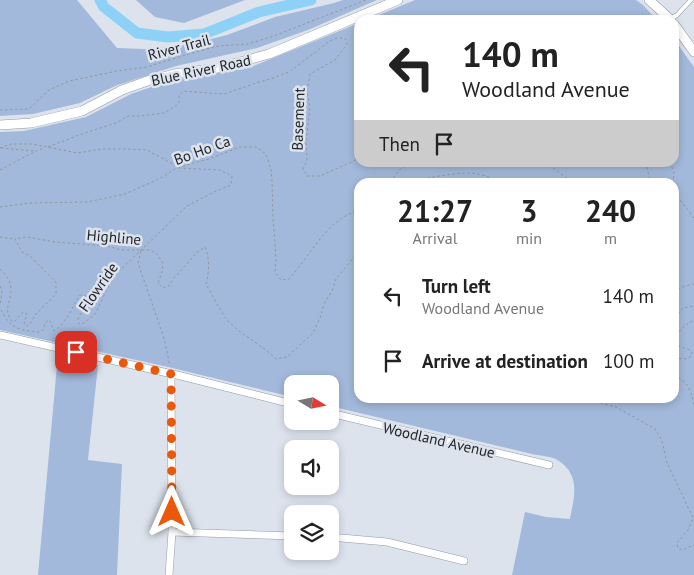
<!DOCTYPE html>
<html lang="en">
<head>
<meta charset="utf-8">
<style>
	:root { --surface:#fff; --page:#f2f2f2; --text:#222; --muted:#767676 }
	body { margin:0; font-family:"PT Sans",sans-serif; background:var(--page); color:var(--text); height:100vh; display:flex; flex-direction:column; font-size:19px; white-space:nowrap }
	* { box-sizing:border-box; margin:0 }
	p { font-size:16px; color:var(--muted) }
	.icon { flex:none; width:28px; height:28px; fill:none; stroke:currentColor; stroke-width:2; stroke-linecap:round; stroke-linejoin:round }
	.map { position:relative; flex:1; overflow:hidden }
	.drawer { position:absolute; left:354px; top:178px; width:325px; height:225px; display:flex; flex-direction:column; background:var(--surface); border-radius:15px; box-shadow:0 2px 8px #0003 }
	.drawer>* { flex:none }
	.banner { position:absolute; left:354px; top:15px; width:325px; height:152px; border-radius:15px; box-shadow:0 2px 8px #0003; background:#fff; color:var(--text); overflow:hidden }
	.needle { width:32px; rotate:100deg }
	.buttons { position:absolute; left:284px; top:375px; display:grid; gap:10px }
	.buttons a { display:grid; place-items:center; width:55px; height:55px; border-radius:10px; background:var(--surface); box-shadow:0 2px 8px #0003; font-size:25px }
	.pin { position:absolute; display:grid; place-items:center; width:42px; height:42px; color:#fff; margin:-21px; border-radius:10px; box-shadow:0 2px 8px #0006 }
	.me { position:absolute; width:55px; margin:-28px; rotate:0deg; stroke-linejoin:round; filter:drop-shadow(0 0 4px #0008) }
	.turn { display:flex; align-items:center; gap:18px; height:105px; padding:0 25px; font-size:22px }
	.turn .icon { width:65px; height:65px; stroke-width:2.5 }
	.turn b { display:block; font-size:35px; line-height:42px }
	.then { display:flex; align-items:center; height:48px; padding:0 25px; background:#0003; gap:10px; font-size:19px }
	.eta { display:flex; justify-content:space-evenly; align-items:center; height:85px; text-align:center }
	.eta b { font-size:30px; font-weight:700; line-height:35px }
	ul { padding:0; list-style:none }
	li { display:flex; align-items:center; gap:15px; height:65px; padding:0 25px }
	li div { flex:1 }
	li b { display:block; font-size:19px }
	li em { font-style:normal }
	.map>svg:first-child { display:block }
	.green { fill:#a3b9db; fill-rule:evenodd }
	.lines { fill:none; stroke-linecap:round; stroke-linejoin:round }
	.river { stroke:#8dd2f6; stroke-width:11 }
	.service-casing { stroke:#949aa4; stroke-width:5 }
	.minor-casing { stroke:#949aa4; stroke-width:8 }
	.tertiary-casing { stroke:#949aa4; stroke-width:10 }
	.path { stroke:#91979e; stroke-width:1; stroke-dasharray:2.5 2.5; stroke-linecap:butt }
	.service { stroke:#fff; stroke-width:4 }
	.minor { stroke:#fff; stroke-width:7 }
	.tertiary { stroke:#fff; stroke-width:9 }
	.route { stroke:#ea580c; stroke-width:9; stroke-dasharray:0 16.2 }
	.labels { text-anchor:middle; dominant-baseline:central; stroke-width:5; stroke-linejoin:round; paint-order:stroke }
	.street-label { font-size:15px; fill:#1e2124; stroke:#dce3ed }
</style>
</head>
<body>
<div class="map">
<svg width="694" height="575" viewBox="0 0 694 575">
	<rect width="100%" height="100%" fill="#dce3ed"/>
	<g class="green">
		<path d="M0 0H77L117 48 145 49 187 45 227 35 275 17 334 3 343 0H377L308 30 257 48 176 66 115 86 80 103 33 114 0 116Z"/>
		<path d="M136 0H245L184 23 155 17Z"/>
		<path d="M415 0H636L643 5 657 20H367Z"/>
		<path d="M359 23V162H674V39L694 67V575H512L525 512 546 517 570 519C574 497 581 476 559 461 552 456 541 456 532 454L330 406V384H292V397L168 367 0 330V132L24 131 86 117 131 94 172 80 251 67ZM674 182V398H359V182Z"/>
		<path d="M58 354 98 365 88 460 122 464 117 575H38Z"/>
	</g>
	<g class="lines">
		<path class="river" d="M100 0 104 7 137 33 168 37 204 34 259 12 311 0"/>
		<g class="service-casing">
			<path id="service" d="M670 19 677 15 691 0"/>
		</g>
		<g class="minor-casing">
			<g id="minor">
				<path d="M0 335 181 376 292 404"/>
				<path d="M330 413 549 465"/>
				<path d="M172 532 292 536"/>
				<path d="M330 537 387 542 464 561"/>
				<path d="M169 575 172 532 171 374"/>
			</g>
		</g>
		<g class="tertiary-casing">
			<g id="tertiary">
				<path d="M649 0 671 20"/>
				<path d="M674 24 694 52"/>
				<path d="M0 125 31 123 82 111 122 90 150 80 174 74 218 68 269 54 398 0"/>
			</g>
		</g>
		<g class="path">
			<path d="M674 52 681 46"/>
			<path d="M0 110 29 109 49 90 69 81 117 71 147 67 192 53 218 46 248 44 271 37 366 0"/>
			<path d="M48 147 79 135 116 123 128 116H140L164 113 176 106 179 102V95L184 91 195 92 224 94 256 83 273 78 289 72 330 41C336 38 341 36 347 40V44L335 60 310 74 307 92 310 107 306 143 307 160 303 169 307 176H320L354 161 359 156"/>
			<path d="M0 148 11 144H32L77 153 101 149H129L147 150 180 168 220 170 232 176 231 185 214 192 187 206 117 273 108 287 95 314 84 323 79 324 78 319 85 304 86 296 80 295C72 307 67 322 54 331 51 327 52 323 49 320L45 323 44 329 40 332C20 331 8 328 0 307"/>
			<path d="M1 148 34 151"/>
			<path d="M545 162 572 182"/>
			<path d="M646 162 650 182"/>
			<path d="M670 162 674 172 673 182"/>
			<path d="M0 170 36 151 44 148"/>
			<path d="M390 182 401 168 416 162"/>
			<path d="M419 182 422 179C442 176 479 166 496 182"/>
			<path d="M674 187 677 196 694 218"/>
			<path d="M0 207 30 203 87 202 125 194 159 179 175 169 193 163 209 159 240 147H256L266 154 271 169 272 181 273 218 276 258 275 272 280 279 288 280C311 255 325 221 359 210"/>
			<path d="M0 237 14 239"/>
			<path d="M141 251 138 263 164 338 170 366"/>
			<path d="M0 269C6 275 11 281 11 290 11 303 2 310 13 322 18 320 19 314 24 312L27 314 24 324 27 326 30 324 36 314 56 294V282L30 256 22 252 15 239 26 237 56 242 107 246 121 250H150L157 254 163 263 162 272 158 283 163 288 169 286 173 279 187 264 196 253 205 247C210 259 209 272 206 284 213 296 220 312 229 322 243 336 262 345 276 359L287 357 313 333 320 318 324 304 332 291 336 279 359 251"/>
			<path d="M0 286 2 292 0 305"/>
			<path d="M674 293C678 288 687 285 694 284"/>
			<path d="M674 317 678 314 683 308 694 306"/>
			<path d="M674 358 686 359 690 357 692 353 690 350 674 344C678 330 682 327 694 320"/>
			<path d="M674 375C688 382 691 390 694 405"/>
			<path d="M581 398 616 407 655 429 662 441 667 463 693 518 688 530 677 543 678 548 682 550 694 545"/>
		</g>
		<use href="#service" class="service"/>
		<use href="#minor" class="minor"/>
		<use href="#tertiary" class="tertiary"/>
	</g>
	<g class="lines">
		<path class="route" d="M76 352 171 374 172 512"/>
	</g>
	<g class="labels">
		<g class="street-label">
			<text transform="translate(179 47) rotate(-15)">River Trail</text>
			<text transform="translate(201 70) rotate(-12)">Blue River Road</text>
			<text transform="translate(298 119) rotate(-88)">Basement</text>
			<text transform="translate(202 150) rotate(-20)">Bo Ho Ca</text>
			<text transform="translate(114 237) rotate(5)">Highline</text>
			<text transform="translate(98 287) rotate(-55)">Flowride</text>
			<text transform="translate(439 440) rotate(13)">Woodland Avenue</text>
		</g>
	</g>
</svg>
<div class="buttons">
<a><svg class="needle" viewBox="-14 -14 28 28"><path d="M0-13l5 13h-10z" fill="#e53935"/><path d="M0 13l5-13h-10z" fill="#767676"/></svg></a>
<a><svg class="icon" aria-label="sound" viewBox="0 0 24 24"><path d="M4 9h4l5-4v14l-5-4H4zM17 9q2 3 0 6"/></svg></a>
<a><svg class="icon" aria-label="layers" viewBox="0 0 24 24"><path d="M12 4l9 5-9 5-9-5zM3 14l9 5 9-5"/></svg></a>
</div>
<div class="pin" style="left:76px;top:352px;background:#d93025"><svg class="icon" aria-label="arrive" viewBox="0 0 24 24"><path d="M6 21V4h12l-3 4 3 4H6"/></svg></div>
<svg class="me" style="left:172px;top:512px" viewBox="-20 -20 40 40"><path d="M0-17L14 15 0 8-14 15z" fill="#ea580c" stroke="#fff" stroke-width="4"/></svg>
<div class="banner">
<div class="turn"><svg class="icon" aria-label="left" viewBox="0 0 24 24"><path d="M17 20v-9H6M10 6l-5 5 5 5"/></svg><div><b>140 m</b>Woodland Avenue</div></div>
<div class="then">Then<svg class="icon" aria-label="arrive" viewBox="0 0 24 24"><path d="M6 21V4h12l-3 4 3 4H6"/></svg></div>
</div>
<section class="drawer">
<div class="eta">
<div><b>21:27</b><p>Arrival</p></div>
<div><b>3</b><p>min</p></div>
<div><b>240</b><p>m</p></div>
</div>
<ul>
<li><svg class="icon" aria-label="left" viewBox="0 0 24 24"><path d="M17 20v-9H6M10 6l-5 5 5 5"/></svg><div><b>Turn left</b><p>Woodland Avenue</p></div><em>140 m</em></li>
<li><svg class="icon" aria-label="arrive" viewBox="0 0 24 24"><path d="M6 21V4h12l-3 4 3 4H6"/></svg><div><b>Arrive at destination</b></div><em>100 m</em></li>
</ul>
</section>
</div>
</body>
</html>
